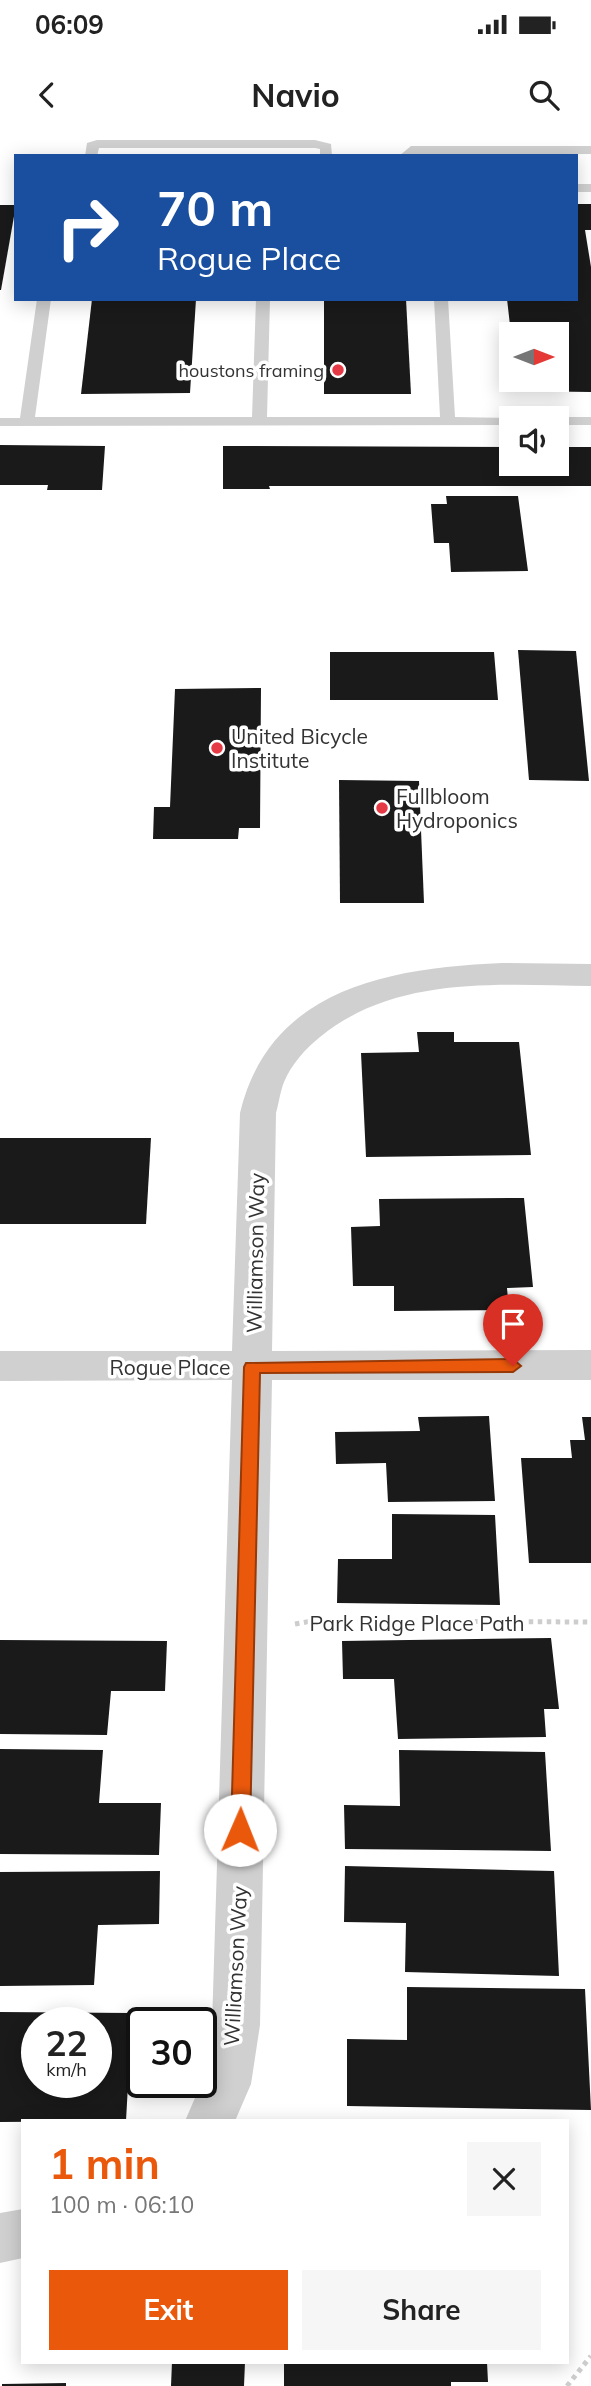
<!DOCTYPE html>
<html lang="en">
<head>
<meta charset="utf-8">
<style>
	:root { --surface:#fff; --page:#f6f6f6; --text:#222; --muted:#767676; --accent:#ea580c }
	body { margin:0; font-family:Mulish,sans-serif; background:var(--page); color:var(--text); height:100vh; display:flex; flex-direction:column; font-size:26px; white-space:nowrap }
	* { box-sizing:border-box; margin:0 }
	p { font-size:23px; color:var(--muted) }
	.icon { flex:none; width:38px; height:38px; fill:none; stroke:currentColor; stroke-width:2; stroke-linecap:round; stroke-linejoin:round }
	.map { position:relative; flex:1; overflow:hidden }
	.panel { position:absolute; left:21px; top:1979px; width:548px; height:245px; display:flex; flex-direction:column; background:var(--surface); border-radius:0px; box-shadow:0 4px 18px #0003 }
	.panel>* { flex:none }
	.banner { position:absolute; left:14px; top:14px; width:564px; height:147px; border-radius:0px; box-shadow:0 4px 18px #0003; background:#1a4fa0; color:#fff; overflow:hidden }
	.needle { width:46px; rotate:90deg }
	.fabs { position:absolute; left:499px; top:182px; display:grid; gap:14px }
	.fabs a { display:grid; place-items:center; width:70px; height:70px; border-radius:0px; background:var(--surface); box-shadow:0 4px 18px #0003; font-size:35px }
	.speed { position:absolute; left:21px; top:1867px; display:flex; gap:14px; font-size:35px; font-weight:700; text-align:center }
	.speed>* { display:grid; place-content:center; width:91px; height:91px; border-radius:50%; background:var(--surface); box-shadow:0 4px 18px #0003; line-height:1 }
	.speed small { font-size:18px; font-weight:400 }
	.speed .limit { border:4px solid #111; border-radius:10px; background:#fff; color:#111 }
	.pin { position:absolute; display:grid; place-items:center; width:60px; height:60px; color:#fff; margin:-72px -30px; border-radius:50% 50% 50% 0; rotate:-45deg; box-shadow:0 0 7px #0007 }
	.pin .icon { rotate:45deg }
	.me { position:absolute; width:77px; margin:-38px; rotate:1deg; stroke-linejoin:round; filter:drop-shadow(0 0 5px #0008) }
	.turn { display:flex; align-items:center; gap:24px; height:147px; padding:0 28px; font-size:32px }
	.turn .icon { width:91px; height:91px; stroke-width:2.5 }
	.turn b { display:block; font-size:49px; line-height:60px }
	.round { display:grid; place-items:center; flex:none; width:74px; height:74px; border-radius:0px; background:var(--page) }
	.head { display:flex; align-items:center; justify-content:space-between; height:119px; padding:0 28px }
	h1 { font-size:42px; font-weight:700; line-height:52px; color:var(--accent) }
	.button { display:flex; gap:14px; margin-top:auto; padding:14px 28px }
	.button a { flex:1; height:80px; border-radius:0px; background:var(--accent); color:#fff; font-size:28px; font-weight:700; line-height:80px; text-align:center }
	.button a+a { background:var(--page); color:var(--text) }
	.status { display:flex; justify-content:space-between; align-items:center; height:49px; padding:0 35px; background:var(--surface); direction:ltr }
	.status svg { height:19px; fill:currentColor }
	header { display:flex; justify-content:space-between; align-items:center; height:91px; padding:0 28px; background:var(--surface); font-size:32px; font-weight:700 }
	.map>svg:first-child { display:block }
	.building { fill:#1a1a1a; fill-rule:evenodd }
	.lines { fill:none; stroke-linecap:round; stroke-linejoin:round }
	.path { stroke:#cdcdcd; stroke-width:5; stroke-dasharray:4.5 4.5; stroke-linecap:butt }
	.lane { fill:#d0d0d0; fill-rule:evenodd }
	.street { fill:#d0d0d0; fill-rule:evenodd }
	.route { fill:#ea580c; stroke:#983908; stroke-width:2 }
	.poi-dot { fill:#e63946; stroke:#fff; stroke-width:2.5 }
	.labels { text-anchor:middle; dominant-baseline:central; stroke-width:7; stroke-linejoin:round; paint-order:stroke }
	.far-poi-label { font-size:18px; fill:#333; stroke:#fff; text-anchor:end }
	.poi-label { font-size:21px; fill:#333; stroke:#fff; text-anchor:start }
	.street-label { font-size:21px; fill:#333; stroke:#fff }
</style>
</head>
<body>
<div class="status"><b>06:09</b><svg viewBox="0 0 49 12"><path d="M0 12V9h3v3zM5 12V6h3v6zM10 12V3h3v9zM15 12V0h3v12zM26 1h20v11H26zM47 4h2v5h-2z"/></svg></div>
<header><svg class="icon" aria-label="back" viewBox="0 0 24 24"><path d="M15 5l-7 7 7 7"/></svg>Navio<svg class="icon" aria-label="search" viewBox="0 0 24 24"><circle cx="10" cy="10" r="6"/><path d="M15 15l6 6"/></svg></header>
<div class="map">
<svg width="591" height="2246" viewBox="0 0 591 2246">
	<rect width="100%" height="100%" fill="#fff"/>
	<g class="building">
		<path d="M576 64H591V90H585L591 127V252L518 251 517 240H556V194H511L507 159H576Z"/>
		<path d="M0 65H16L1 150H0Z"/>
		<path d="M92 159H196L190 253 81 254Z"/>
		<path d="M324 159H406L411 254H324Z"/>
		<path d="M0 305 105 306 102 350H47L48 345H0Z"/>
		<path d="M223 306 511 307V324H556V307H591V346H269L270 349H223Z"/>
		<path d="M446 356H518L528 431 451 432 449 403H434L431 364H447Z"/>
		<path d="M518 510 576 511 589 641 529 640Z"/>
		<path d="M330 512H494L498 560H330Z"/>
		<path d="M261 548 260 688H239L238 699H153L154 667H170L175 549Z"/>
		<path d="M339 640 419 641 424 763H340Z"/>
		<path d="M417 892H454V902H519L531 1015 366 1017 361 913 419 912Z"/>
		<path d="M0 998H151L146 1084H0Z"/>
		<path d="M524 1058 533 1147 507 1148 509 1170 394 1171V1146H353L351 1087 380 1086 379 1059Z"/>
		<path d="M489 1276 495 1361 388 1362 386 1323 336 1324 335 1292 420 1291 418 1277Z"/>
		<path d="M582 1277H591V1423H529L521 1318H572L570 1300H585Z"/>
		<path d="M392 1374 495 1375 500 1465 337 1463 338 1419H392Z"/>
		<path d="M551 1498 559 1569H544L546 1597 398 1599 394 1539H343L342 1501Z"/>
		<path d="M0 1500 167 1501 165 1551H111L107 1595 0 1594Z"/>
		<path d="M0 1609 103 1610 99 1663H161L159 1715 0 1714Z"/>
		<path d="M399 1610 545 1612 551 1711 345 1709 344 1665 400 1666Z"/>
		<path d="M345 1726 554 1731 559 1836 405 1832 406 1783 344 1782Z"/>
		<path d="M160 1731 159 1784 98 1785 94 1845 0 1846V1732Z"/>
		<path d="M407 1847 585 1849 591 1970 347 1966V1899L407 1900Z"/>
		<path d="M0 1872 132 1873 126 1981 0 1982ZM37 1883H96V1942H37Z"/>
		<path d="M172 2222H245L244 2246H171Z"/>
		<path d="M284 2222H487L488 2242H451V2246H284Z"/>
		<path d="M66 2243V2246H2V2244Z"/>
	</g>
	<g class="lines">
		<g class="path">
			<path d="M295 1484 312 1481 591 1482"/>
			<path d="M567 2246 591 2216"/>
		</g>
		<g class="lane">
			<path d="M97 0H315L331 4 332 16H320V9L315 8H99L97 16H85L87 3Z"/>
			<path d="M411 6H591V14L399 16Z"/>
			<rect x="576" y="44" width="15" height="8"/>
			<path d="M37 159H51L35 277H252L256 159H270L267 277H440L434 159H448L455 277 516 278H511V285L0 286V278H20Z"/>
			<path d="M556 277H591V285H556V278H551Z"/>
		</g>
		<g class="street">
			<path d="M502 823 591 824V846C499 845 396 835 320 897 306 908 291 925 284 942 280 952 279 963 276 973L272 1211 591 1210V1240H272L260 1885 251 1944 235 1981H185L201 1944 212 1885 232 1240 0 1241V1211H232L240 973C270 847 391 828 502 823Z"/>
			<path d="M23 2069V2118L0 2123V2073Z"/>
		</g>
	</g>
	<path class="route" d="M513 1219 521 1226 513 1232 260 1233 250 1690 247 1696 240 1698 234 1696 231 1690 244 1227 246 1223Z"/>
	<g class="poi-dot">
		<circle cx="338" cy="230" r="7"/>
		<circle cx="217" cy="608" r="7"/>
		<circle cx="382" cy="668" r="7"/>
	</g>
	<g class="labels">
		<g class="far-poi-label">
			<text x="324" y="230">houstons framing</text>
		</g>
		<g class="poi-label">
			<text x="231" y="596">United Bicycle<tspan x="231" dy="24">Institute</tspan></text>
			<text x="396" y="656">Fullbloom<tspan x="396" dy="24">Hydroponics</tspan></text>
		</g>
		<g class="street-label">
			<text transform="translate(255 1113) rotate(-89)">Williamson Way</text>
			<text x="170" y="1227">Rogue Place</text>
			<text x="417" y="1483">Park Ridge Place Path</text>
			<text transform="translate(235 1826) rotate(-87)">Williamson Way</text>
		</g>
	</g>
</svg>
<div class="fabs">
<a><svg class="needle" viewBox="-14 -14 28 28"><path d="M0-13l5 13h-10z" fill="#e53935"/><path d="M0 13l5-13h-10z" fill="#767676"/></svg></a>
<a><svg class="icon" aria-label="sound" viewBox="0 0 24 24"><path d="M4 9h4l5-4v14l-5-4H4zM17 9q2 3 0 6"/></svg></a>
</div>
<div class="speed"><div>22<small>km/h</small></div><div class="limit">30</div></div>
<div class="pin" style="left:513px;top:1226px;background:#d93025"><svg class="icon" aria-label="arrive" viewBox="0 0 24 24"><path d="M6 21V4h12l-3 4 3 4H6"/></svg></div>
<svg class="me" style="left:240px;top:1690px" viewBox="-20 -20 40 40"><circle r="19" fill="#fff"/><path d="M0-13L10 11 0 6-10 11z" fill="#ea580c"/></svg>
<div class="banner">
<div class="turn"><svg class="icon" aria-label="right" viewBox="0 0 24 24"><path d="M7 20v-9h11M14 6l5 5-5 5"/></svg><div><b>70 m</b>Rogue Place</div></div>
</div>
<section class="panel">
<div class="head"><div><h1>1 min</h1><p>100 m · 06:10</p></div><a class="round"><svg class="icon" aria-label="close" viewBox="0 0 24 24"><path d="M6 6l12 12M18 6L6 18"/></svg></a></div>
<div class="button"><a>Exit</a><a>Share</a></div>
</section>
</div>
</body>
</html>
